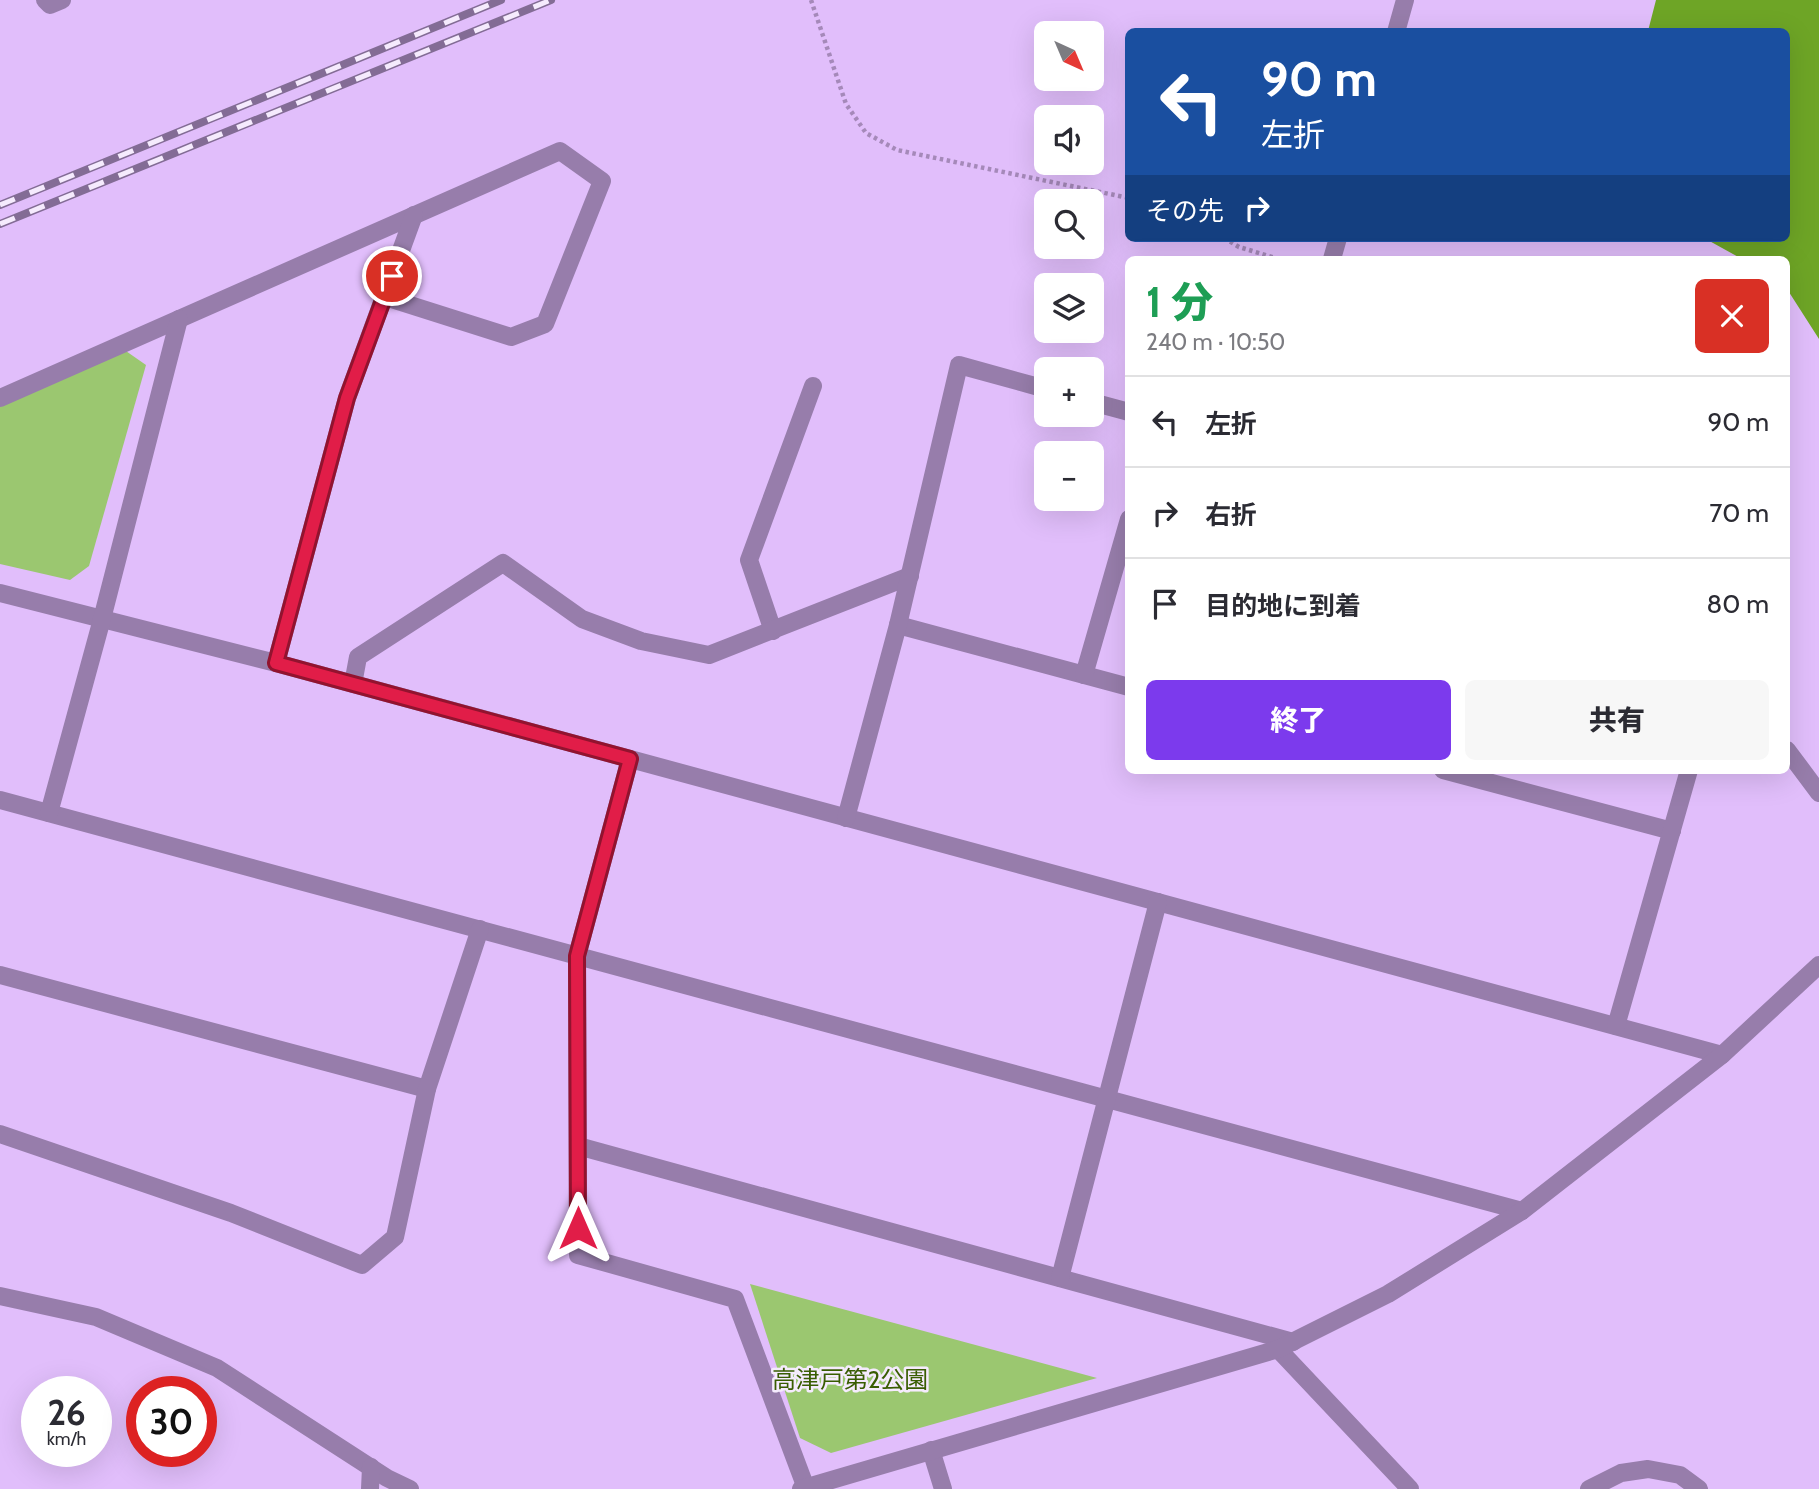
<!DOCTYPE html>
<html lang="ja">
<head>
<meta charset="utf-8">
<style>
	:root { --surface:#fff; --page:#f7f7f7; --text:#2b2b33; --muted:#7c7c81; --line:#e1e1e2; --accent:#7c3aed }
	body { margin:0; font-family:Cabin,"Noto Sans JP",sans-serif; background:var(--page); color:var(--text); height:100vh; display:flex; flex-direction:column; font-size:26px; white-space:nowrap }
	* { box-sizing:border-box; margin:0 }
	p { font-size:23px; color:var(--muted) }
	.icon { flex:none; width:38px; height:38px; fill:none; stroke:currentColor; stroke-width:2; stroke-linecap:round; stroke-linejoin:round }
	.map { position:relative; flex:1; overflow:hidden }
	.drawer { position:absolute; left:1125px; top:256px; width:665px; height:518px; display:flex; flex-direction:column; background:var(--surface); border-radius:10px; box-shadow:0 7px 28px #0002 }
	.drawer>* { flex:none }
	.hud { position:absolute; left:1125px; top:28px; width:665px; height:214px; border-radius:10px; box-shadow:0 7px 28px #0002; background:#1a4fa0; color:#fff; overflow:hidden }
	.needle { width:46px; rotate:136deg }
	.tools { position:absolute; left:1034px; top:21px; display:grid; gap:14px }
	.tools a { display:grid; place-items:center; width:70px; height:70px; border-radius:10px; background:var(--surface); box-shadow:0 7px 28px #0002; font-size:35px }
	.speed { position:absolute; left:21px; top:1376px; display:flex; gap:14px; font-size:35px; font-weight:700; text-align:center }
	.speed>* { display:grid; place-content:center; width:91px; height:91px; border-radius:50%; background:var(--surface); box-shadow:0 7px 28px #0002; line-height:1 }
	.speed small { font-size:18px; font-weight:400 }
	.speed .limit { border:10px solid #d22; background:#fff; color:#111 }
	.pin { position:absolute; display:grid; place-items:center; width:60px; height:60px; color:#fff; margin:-30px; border:4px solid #fff; border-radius:50%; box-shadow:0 2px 7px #0007 }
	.me { position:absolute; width:77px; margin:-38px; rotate:0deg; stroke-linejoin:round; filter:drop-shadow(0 0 5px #0008) }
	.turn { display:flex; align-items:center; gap:24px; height:147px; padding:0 21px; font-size:32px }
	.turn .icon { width:91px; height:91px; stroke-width:2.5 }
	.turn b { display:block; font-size:49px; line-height:60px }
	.then { display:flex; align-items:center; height:66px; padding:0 21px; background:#0003; gap:14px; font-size:26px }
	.round { display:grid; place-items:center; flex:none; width:74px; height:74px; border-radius:10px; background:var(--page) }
	.head { display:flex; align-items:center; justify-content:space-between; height:119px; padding:0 21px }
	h1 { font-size:42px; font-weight:800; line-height:52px; color:#1e9e55 }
	.cta { display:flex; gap:14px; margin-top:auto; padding:14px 21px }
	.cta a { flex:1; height:80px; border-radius:10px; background:var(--accent); color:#fff; font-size:28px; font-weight:800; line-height:80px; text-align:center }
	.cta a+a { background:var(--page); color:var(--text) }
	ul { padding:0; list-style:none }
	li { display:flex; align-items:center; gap:21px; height:91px; padding:0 21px; border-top:2px solid var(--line) }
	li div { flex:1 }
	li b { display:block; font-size:26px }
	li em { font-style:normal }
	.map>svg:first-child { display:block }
	.green { fill:#9bc770 }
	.forest { fill:#6ea526 }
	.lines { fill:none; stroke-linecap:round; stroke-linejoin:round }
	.path { stroke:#a589b9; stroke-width:4.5; stroke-dasharray:3.5 3.5; stroke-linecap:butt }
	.minor { stroke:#977dab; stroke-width:18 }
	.rail-casing { stroke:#836c95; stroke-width:8 }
	.rail { stroke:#f5ebfd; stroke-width:5; stroke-dasharray:16; stroke-linecap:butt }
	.route-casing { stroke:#92132f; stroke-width:18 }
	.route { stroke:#e11d48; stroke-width:12 }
	.labels { text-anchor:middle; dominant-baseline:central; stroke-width:5; stroke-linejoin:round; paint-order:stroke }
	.park-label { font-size:24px; fill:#395d02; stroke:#f5ebfd }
</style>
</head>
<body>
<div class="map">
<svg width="1819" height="1489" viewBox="0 0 1819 1489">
	<rect width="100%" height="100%" fill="#e1befb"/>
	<g class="green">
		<path d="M123 349 146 365 89 566 70 580 0 564V399Z"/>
		<path d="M750 1284 1097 1378 831 1453 800 1438Z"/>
	</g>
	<path class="forest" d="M1656 0H1819V339L1787 289V259H1742L1704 238H1787V32L1648 31Z"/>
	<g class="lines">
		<g class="path">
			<path d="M811 0 846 104 866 133 897 150 1129 198"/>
			<path d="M1224 238 1239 247 1279 259"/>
		</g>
		<g class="minor">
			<path d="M45 0 50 5 62 0"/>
			<path d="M1396 32 1405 0"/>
			<path d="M1332 259 1338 238"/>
			<path d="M0 398 560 151 602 181 545 324 511 337 385 297"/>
			<path d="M1092 402 1129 412"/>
			<path d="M0 593 276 663 1722 1055"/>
			<path d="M898 625 1129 687"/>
			<path d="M773 631 749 560 813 386"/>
			<path d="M276 663 347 398 414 215"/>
			<path d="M1084 675 1129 519"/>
			<path d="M353 684 358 657 503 563 582 619 641 641 709 655 910 576"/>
			<path d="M1787 750 1819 793"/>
			<path d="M630 759 577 956 578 1255 735 1299 806 1488"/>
			<path d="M1443 770 1672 831"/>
			<path d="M0 800 1522 1211"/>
			<path d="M49 813 102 619 179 319"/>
			<path d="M846 818 898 625 959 365 1046 389"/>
			<path d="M0 975 427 1089"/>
			<path d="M1616 1026 1689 770"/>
			<path d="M0 1134 231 1213 362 1265 395 1237 427 1089 480 929"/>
			<path d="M578 1146 1293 1342"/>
			<path d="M1060 1278 1158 902"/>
			<path d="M0 1296 96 1317 217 1368 387 1478 410 1489"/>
			<path d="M1278 1349 1410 1489"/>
			<path d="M931 1450 943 1489"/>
			<path d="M370 1489 371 1467"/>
			<path d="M801 1489 1278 1349 1388 1294 1522 1211 1722 1055 1819 965"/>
			<path d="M1589 1489 1621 1473 1648 1469 1680 1475 1699 1489"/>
		</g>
		<g class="rail-casing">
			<g id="rail">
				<path d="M0 205 501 0"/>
				<path d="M0 224 551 0"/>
			</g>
		</g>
		<use href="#rail" class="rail"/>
	</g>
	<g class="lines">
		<g class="route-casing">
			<path id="route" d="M392 276 347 398 276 663 630 759 577 956 578 1228"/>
		</g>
		<use href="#route" class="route"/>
	</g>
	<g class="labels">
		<g class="park-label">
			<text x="850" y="1379">高津戸第2公園</text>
		</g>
	</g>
</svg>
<div class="tools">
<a><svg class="needle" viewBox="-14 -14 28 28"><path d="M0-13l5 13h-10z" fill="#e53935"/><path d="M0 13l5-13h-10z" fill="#7c7c81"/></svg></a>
<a><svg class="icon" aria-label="sound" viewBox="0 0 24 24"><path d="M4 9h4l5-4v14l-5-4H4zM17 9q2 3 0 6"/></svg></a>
<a><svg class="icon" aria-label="search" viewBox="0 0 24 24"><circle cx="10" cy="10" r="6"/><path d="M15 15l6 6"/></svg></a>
<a><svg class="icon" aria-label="layers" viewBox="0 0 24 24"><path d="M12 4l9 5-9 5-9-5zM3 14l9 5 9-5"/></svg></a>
<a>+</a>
<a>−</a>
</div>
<div class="speed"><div>26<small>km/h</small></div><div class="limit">30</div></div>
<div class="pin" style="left:392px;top:276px;background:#d93025"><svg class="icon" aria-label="arrive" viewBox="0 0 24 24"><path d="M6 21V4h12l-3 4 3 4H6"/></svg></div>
<svg class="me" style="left:578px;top:1228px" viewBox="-20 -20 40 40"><path d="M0-17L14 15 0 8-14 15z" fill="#e11d48" stroke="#fff" stroke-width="4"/></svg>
<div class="hud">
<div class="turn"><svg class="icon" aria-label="left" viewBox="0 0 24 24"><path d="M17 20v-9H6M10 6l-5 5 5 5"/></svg><div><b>90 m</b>左折</div></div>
<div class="then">その先<svg class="icon" aria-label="right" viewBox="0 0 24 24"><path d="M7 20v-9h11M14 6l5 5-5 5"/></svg></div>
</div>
<section class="drawer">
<div class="head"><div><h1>1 分</h1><p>240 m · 10:50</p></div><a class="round" style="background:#d93025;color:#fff"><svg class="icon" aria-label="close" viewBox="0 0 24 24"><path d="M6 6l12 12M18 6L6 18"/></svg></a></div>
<ul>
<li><svg class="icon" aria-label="left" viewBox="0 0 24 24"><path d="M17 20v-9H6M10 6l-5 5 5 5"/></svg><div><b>左折</b></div><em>90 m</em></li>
<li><svg class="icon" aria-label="right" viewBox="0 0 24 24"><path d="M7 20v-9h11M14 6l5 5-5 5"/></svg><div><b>右折</b></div><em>70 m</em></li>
<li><svg class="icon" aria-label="arrive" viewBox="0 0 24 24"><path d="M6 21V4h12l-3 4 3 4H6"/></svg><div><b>目的地に到着</b></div><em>80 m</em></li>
</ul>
<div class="cta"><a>終了</a><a>共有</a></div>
</section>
</div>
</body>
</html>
